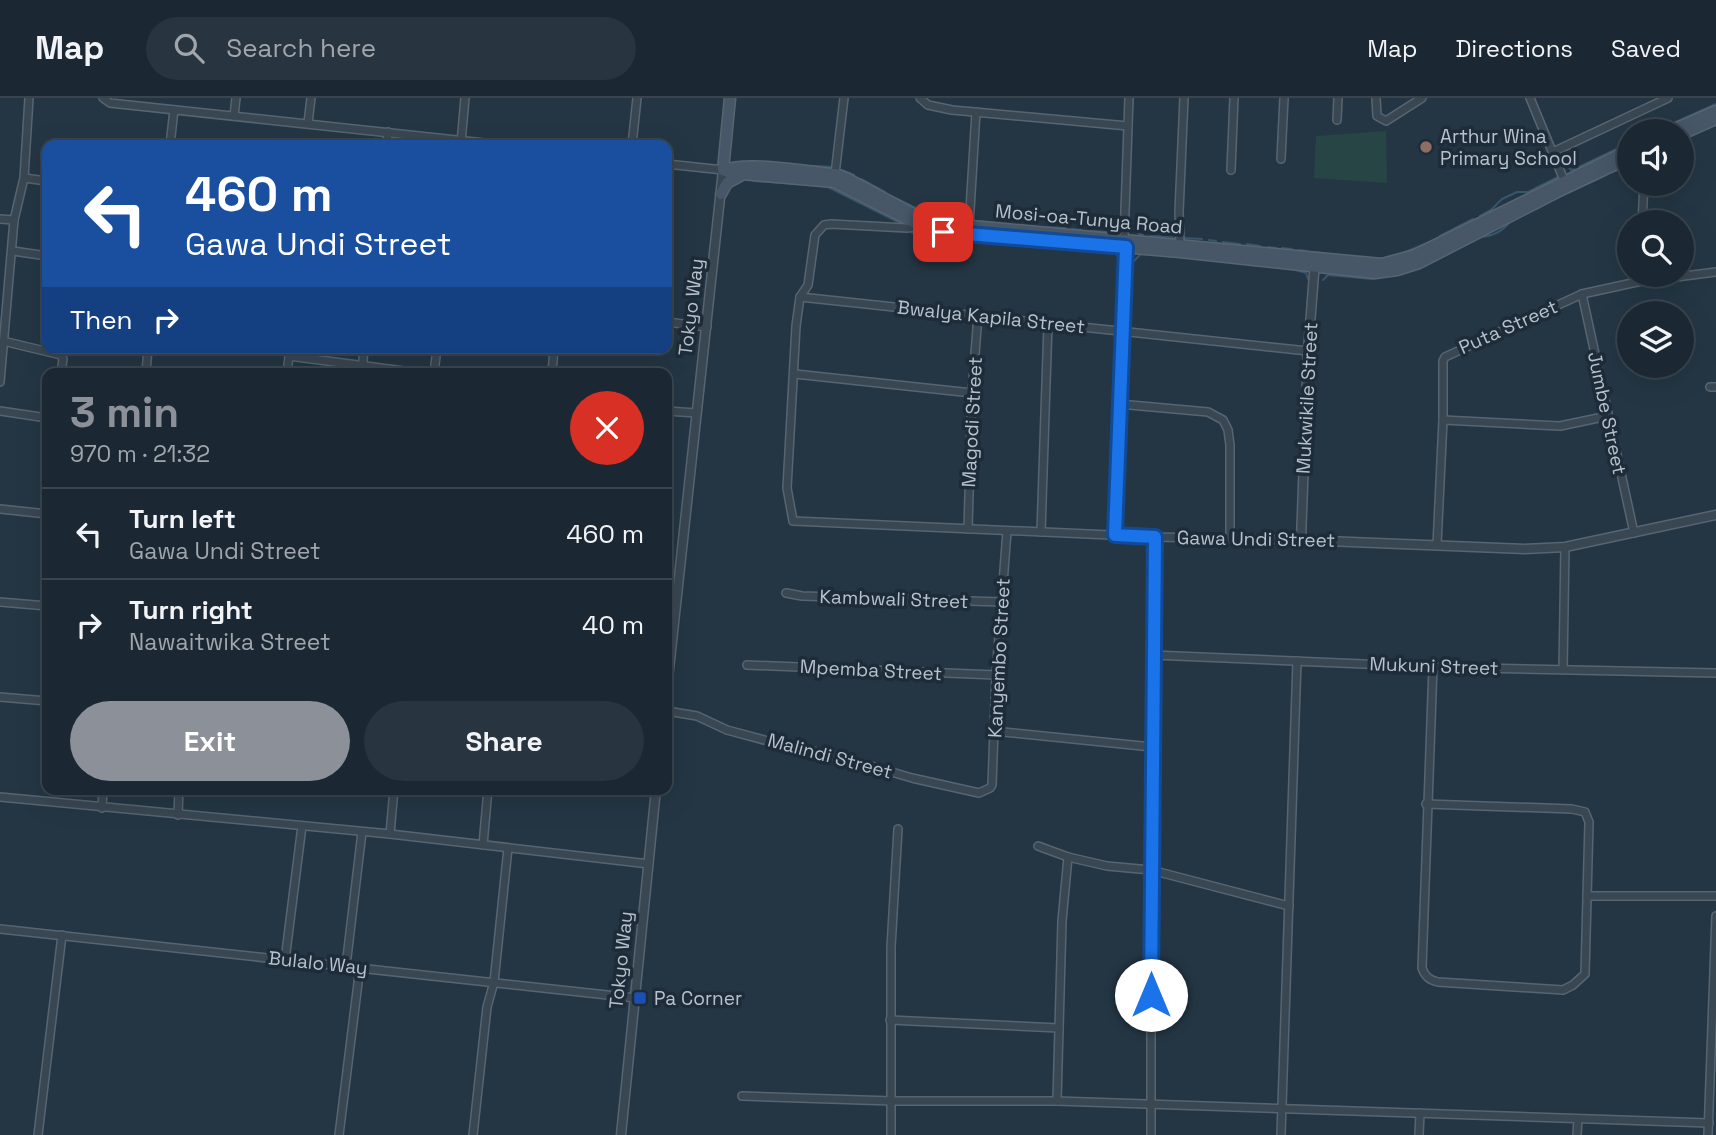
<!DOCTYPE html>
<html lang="en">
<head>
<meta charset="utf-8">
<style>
	:root { --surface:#1b2833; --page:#28343f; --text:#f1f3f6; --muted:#a0a6ac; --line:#39444e; --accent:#8c9099 }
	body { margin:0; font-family:"Space Grotesk",sans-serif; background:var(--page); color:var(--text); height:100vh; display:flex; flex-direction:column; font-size:26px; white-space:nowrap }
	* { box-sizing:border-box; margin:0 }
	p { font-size:23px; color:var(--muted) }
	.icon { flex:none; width:38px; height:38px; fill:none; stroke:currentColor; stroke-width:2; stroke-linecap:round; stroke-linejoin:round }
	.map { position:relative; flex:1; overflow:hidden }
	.side { position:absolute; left:42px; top:270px; width:630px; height:427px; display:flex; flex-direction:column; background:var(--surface); border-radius:14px; box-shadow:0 7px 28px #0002,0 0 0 2px var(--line) }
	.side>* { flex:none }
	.guide { position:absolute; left:42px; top:42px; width:630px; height:214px; border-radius:14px; box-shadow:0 7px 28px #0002,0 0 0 2px var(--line); background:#1a4fa0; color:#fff; overflow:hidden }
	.tools { position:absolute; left:1617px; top:21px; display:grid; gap:14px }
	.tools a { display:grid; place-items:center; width:77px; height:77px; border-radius:50%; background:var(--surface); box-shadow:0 7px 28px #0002,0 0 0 2px var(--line); font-size:35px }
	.pin { position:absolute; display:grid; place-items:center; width:60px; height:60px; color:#fff; margin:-30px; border-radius:14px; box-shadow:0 4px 10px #0006 }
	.me { position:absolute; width:77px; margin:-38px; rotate:0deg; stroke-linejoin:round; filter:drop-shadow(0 0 5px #0008) }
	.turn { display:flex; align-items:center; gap:24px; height:147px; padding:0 28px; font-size:32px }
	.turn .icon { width:91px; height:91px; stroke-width:2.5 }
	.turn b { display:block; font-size:49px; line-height:60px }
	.then { display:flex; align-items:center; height:66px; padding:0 28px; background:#0003; gap:14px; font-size:26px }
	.round { display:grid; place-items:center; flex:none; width:74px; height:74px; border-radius:37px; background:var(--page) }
	.summary { display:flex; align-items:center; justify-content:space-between; height:119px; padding:0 28px }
	h1 { font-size:42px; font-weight:600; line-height:52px; color:var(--accent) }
	.cta { display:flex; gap:14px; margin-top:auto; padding:14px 28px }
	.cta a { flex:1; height:80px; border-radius:42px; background:var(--accent); color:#fff; font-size:28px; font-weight:600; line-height:80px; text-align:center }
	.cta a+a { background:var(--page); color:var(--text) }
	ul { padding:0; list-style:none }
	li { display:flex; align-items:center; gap:21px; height:91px; padding:0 28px; border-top:2px solid var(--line) }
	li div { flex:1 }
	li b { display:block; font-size:26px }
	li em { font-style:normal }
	header { display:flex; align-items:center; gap:42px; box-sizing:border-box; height:98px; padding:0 35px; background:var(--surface); border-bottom:2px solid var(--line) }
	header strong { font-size:33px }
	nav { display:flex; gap:38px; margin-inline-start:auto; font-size:24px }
	.search { width:490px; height:63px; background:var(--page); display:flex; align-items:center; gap:18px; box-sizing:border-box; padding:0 24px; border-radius:38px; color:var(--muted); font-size:26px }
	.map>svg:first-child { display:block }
	.green { fill:#274545 }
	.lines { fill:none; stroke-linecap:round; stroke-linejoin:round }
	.stream { stroke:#37556d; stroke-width:2 }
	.minor-casing { stroke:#576571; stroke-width:10 }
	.tertiary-casing { stroke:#576571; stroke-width:11 }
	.secondary-casing { stroke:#576571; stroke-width:13 }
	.minor { stroke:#394753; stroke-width:7 }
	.tertiary { stroke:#394753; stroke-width:8 }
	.secondary { stroke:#475767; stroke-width:10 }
	.route-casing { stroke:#114b97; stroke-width:18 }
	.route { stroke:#1a73e8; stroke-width:12 }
	.education-dot { fill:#8d6e63; stroke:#1e2c39; stroke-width:2.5 }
	.transit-dot { fill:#1a4fb4; stroke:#1e2c39; stroke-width:2.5 }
	.labels { text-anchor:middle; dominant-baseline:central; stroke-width:7; stroke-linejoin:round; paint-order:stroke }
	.poi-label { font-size:19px; fill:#b6c2cd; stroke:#1e2c39; text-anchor:start }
	.street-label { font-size:19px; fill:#b6c2cd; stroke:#1e2c39 }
</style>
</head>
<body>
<header>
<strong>Map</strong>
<div class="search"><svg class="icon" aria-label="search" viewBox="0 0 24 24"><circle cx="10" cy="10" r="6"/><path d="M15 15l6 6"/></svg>Search here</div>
<nav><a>Map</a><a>Directions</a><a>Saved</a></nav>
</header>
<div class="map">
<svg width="1716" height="1037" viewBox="0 0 1716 1037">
	<rect width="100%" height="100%" fill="#243644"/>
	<path class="green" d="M1386 33 1387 85 1314 80 1316 38Z"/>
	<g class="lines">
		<g class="stream">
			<path d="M1708 30 1716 27"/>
			<path d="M1656 33 1716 6"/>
			<path d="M1682 42 1699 34"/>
			<path d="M752 63 758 64"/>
			<path d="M798 67 832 69"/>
			<path d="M1568 68 1571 72 1577 70 1629 45"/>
			<path d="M842 72 854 77"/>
			<path d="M1612 74 1629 67"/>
			<path d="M861 81 885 94"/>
			<path d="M754 83 826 88 902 126"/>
			<path d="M893 99 916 110"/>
			<path d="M1553 102 1606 77"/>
			<path d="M1537 111 1547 105"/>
			<path d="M927 116 937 118"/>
			<path d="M1480 118 1491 112 1502 101 1517 94H1528L1558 79"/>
			<path d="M1522 118 1532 113"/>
			<path d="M943 120 956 122"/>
			<path d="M976 123 1003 126"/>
			<path d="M1011 127H1024"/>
			<path d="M1130 127 1139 136 1143 137"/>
			<path d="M1032 128H1034"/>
			<path d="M1040 129 1065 130"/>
			<path d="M1072 131 1081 132"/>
			<path d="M1090 133 1109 134 1116 127"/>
			<path d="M912 135 924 137"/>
			<path d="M928 138H932"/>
			<path d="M1151 138 1175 139"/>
			<path d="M1440 138 1473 121"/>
			<path d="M937 139 953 140"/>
			<path d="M1480 139C1493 138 1501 134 1509 125"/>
			<path d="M1184 140 1202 141"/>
			<path d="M962 141 974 143"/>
			<path d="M1209 142 1216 143"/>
			<path d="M979 143 994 145"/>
			<path d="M1223 144 1240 146"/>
			<path d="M1000 145 1027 147"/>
			<path d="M1247 146 1260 148"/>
			<path d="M1040 148 1069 150"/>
			<path d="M1268 149 1276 150"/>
			<path d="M1074 150 1079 151"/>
			<path d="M1282 150 1292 151"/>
			<path d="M1085 151 1110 153"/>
			<path d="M1299 152 1307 153"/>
			<path d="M1115 154 1120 162"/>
			<path d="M1314 154 1335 157"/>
			<path d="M1146 156 1159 157"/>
			<path d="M1398 157 1432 143"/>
			<path d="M1166 158 1180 159"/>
			<path d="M1439 160 1450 155"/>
			<path d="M1132 165 1141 156"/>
			<path d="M1296 172 1306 175 1308 181"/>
			<path d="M1323 182 1328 177 1372 181 1415 172"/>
		</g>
		<g class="minor-casing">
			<g id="minor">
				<path d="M103 0 110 5 503 47"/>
				<path d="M920 0 928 7 952 12 1128 28"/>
				<path d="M1376 0 1377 18 1386 23 1422 0"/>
				<path d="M1530 0 1566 87"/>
				<path d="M234 18 236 0"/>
				<path d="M1337 22 1338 0"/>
				<path d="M308 25 311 0"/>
				<path d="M461 45 465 0"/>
				<path d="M170 47 174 12"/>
				<path d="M387 47 388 34"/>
				<path d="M632 47 637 0"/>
				<path d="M1553 54 1668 0"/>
				<path d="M1281 61 1284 0"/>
				<path d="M667 66 723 72"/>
				<path d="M1231 72 1234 0"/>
				<path d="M835 76 844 0"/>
				<path d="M24 80 47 83"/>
				<path d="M0 121 14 122"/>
				<path d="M1642 124 1644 86"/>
				<path d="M921 128 907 130 831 126 824 127 815 137 808 187 800 199 796 228 787 390 793 423 1155 439 1301 442"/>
				<path d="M969 128 976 14"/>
				<path d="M1180 146 1179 114 1184 0"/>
				<path d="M13 153 47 158"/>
				<path d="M1582 196 1634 435"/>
				<path d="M800 199 1308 253"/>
				<path d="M667 224 707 229"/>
				<path d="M3 243 61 257 63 261 61 275"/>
				<path d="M289 258 419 275"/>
				<path d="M146 275 148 250"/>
				<path d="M287 275 290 250"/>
				<path d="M362 275 364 250"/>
				<path d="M434 275 437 250"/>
				<path d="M552 275 554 250"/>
				<path d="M795 276 972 295"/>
				<path d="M0 284 14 122 24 80 29 0"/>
				<path d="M1710 289H1716"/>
				<path d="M1119 306 1208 314 1223 322 1228 332 1230 347V440"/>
				<path d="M0 313 47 320"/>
				<path d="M667 313 696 315"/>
				<path d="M1443 322 1560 328 1608 318"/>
				<path d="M0 411 47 416"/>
				<path d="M968 431 972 295 978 217"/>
				<path d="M1041 434 1048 226"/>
				<path d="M1115 437 1125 194 1124 141 1129 0"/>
				<path d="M1437 447 1443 322V263L1445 259 1582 196 1637 184 1716 174"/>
				<path d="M786 495 802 498 1002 504"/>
				<path d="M0 504 47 508"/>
				<path d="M1153 557 1433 569 1716 575"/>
				<path d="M747 567 996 577"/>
				<path d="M1563 571 1565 449"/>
				<path d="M0 599 47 603"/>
				<path d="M667 613 697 618 727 632 779 646 840 659 912 680 979 695 990 690 992 687 996 577 1007 433"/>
				<path d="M994 633 1152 649"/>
				<path d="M0 699 390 736 649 766"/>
				<path d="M1426 706 1572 711 1585 714 1589 724 1585 876 1573 887 1563 892 1438 884C1430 882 1425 879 1422 870L1433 569"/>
				<path d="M102 710 103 691"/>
				<path d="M178 717 179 691"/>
				<path d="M390 736 394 691"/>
				<path d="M483 747 488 691"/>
				<path d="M1038 748 1068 759 1062 823 1057 1003"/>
				<path d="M1068 759 1107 768 1151 772 1289 808"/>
				<path d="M1587 798H1716"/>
				<path d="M0 831 635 900"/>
				<path d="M285 862 302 728"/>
				<path d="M346 868 362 734"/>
				<path d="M890 922 1059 930"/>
				<path d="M742 998 892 1003H1057L1709 1025"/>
				<path d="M38 1037 62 837"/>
				<path d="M339 1037 360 869"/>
				<path d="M473 1037 487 909 494 884 508 750"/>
				<path d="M891 1037V849L898 731"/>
				<path d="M1151 1037V705L1155 439"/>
				<path d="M1281 1037 1297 563"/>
				<path d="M1419 1037 1420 1015"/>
				<path d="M1577 1037 1578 1021"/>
				<path d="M1708 1037 1716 818"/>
			</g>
		</g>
		<g class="tertiary-casing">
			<g id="tertiary">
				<path d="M1315 163 1308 253 1301 442 1525 451 1565 449 1716 417"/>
				<path d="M667 590 723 72"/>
				<path d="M621 1037 656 691"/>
			</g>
		</g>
		<g class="secondary-casing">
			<g id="secondary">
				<path d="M1670 33 1716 13"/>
				<path d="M1682 36 1716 21"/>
				<path d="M723 72 731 75 834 84 921 128 943 134 1180 154 1375 175 1397 172 1419 165 1565 90 1629 60"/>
				<path d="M723 72 730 0"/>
				<path d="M724 72C750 63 806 74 835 76L846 80 915 117 939 125 1382 166 1415 157 1629 52"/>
				<path d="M721 96 727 85 740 78"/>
			</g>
		</g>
		<use href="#minor" class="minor"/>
		<use href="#tertiary" class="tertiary"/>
		<use href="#secondary" class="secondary"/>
	</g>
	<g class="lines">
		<g class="route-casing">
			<path id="route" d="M943 134 1126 149 1115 437 1155 439 1151 897"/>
		</g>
		<use href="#route" class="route"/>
	</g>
	<circle class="education-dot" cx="1426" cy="49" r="7"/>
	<rect class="transit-dot" x="633" y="893" width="14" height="14" rx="3.5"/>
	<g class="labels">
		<g class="poi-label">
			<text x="1440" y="38">Arthur Wina<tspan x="1440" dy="22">Primary School</tspan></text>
			<text x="654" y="900">Pa Corner</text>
		</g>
		<g class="street-label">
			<text transform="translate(1089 121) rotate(5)">Mosi-oa-Tunya Road</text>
			<text transform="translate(691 209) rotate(-83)">Tokyo Way</text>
			<text transform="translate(991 219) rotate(6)">Bwalya Kapila Street</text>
			<text transform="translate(1508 229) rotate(-24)">Puta Street</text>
			<text transform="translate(1307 300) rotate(-87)">Mukwikile Street</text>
			<text transform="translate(1607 315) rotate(78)">Jumbe Street</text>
			<text transform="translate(972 324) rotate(-87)">Magodi Street</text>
			<text transform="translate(1256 441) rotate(1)">Gawa Undi Street</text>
			<text transform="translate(894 501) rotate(2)">Kambwali Street</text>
			<text transform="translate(999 560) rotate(-87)">Kanyembo Street</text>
			<text transform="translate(1434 568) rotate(2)">Mukuni Street</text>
			<text transform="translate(871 572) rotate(3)">Mpemba Street</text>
			<text transform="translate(830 658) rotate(15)">Malindi Street</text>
			<text transform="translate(621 862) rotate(-84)">Tokyo Way</text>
			<text transform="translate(318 865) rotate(6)">Bulalo Way</text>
		</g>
	</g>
</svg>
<div class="tools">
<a><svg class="icon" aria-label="sound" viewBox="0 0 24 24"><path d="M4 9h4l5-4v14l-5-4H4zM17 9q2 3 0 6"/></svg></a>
<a><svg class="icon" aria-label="search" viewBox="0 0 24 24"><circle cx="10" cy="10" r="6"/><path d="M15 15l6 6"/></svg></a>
<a><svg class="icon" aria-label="layers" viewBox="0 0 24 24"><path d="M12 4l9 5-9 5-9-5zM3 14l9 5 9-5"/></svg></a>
</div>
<div class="pin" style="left:943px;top:134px;background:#d93025"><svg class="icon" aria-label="arrive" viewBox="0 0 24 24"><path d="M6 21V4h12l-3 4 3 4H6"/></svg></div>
<svg class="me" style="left:1151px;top:897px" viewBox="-20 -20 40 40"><circle r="19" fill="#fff"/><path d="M0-13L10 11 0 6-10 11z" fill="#1a73e8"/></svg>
<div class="guide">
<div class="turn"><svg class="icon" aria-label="left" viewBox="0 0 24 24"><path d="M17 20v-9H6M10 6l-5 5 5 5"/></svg><div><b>460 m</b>Gawa Undi Street</div></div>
<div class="then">Then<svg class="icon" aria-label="right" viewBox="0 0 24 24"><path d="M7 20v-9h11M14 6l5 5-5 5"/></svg></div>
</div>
<section class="side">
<div class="summary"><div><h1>3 min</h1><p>970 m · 21:32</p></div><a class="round" style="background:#d93025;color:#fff"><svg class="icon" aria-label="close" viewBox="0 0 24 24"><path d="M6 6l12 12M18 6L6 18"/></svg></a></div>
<ul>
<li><svg class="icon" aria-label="left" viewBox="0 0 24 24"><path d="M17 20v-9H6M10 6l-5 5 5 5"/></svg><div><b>Turn left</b><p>Gawa Undi Street</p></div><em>460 m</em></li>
<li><svg class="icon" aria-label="right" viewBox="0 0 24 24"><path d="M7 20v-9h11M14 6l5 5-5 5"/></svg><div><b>Turn right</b><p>Nawaitwika Street</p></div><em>40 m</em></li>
</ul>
<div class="cta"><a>Exit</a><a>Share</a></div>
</section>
</div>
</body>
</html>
